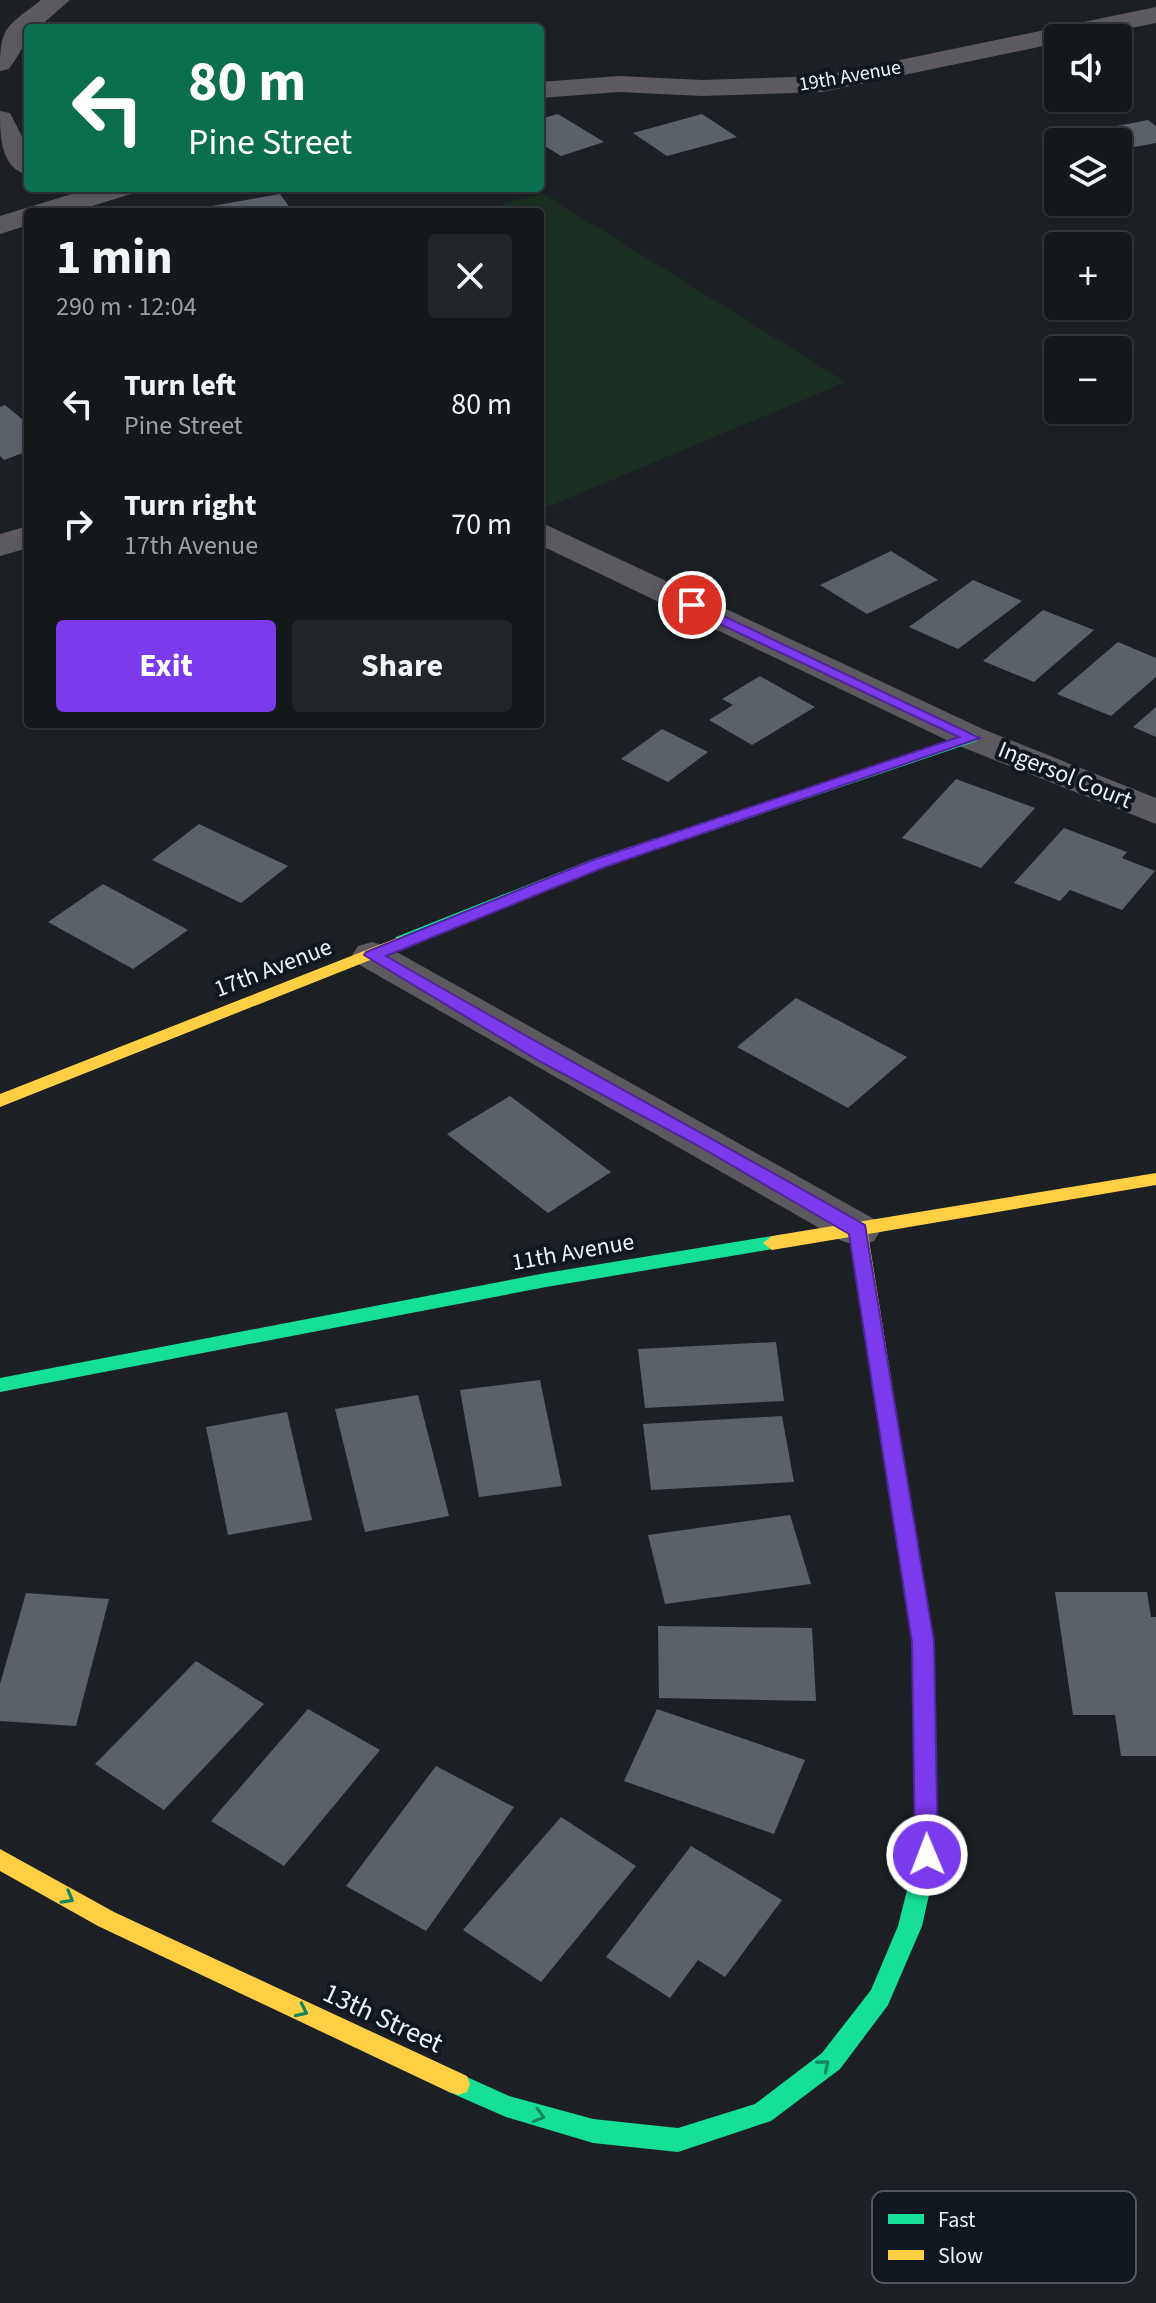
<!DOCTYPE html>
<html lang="en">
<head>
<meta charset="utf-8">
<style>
	:root { --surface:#15181b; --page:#222528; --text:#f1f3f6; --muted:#9da0a3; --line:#34373a; --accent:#7c3aed }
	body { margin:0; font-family:"Source Sans 3",sans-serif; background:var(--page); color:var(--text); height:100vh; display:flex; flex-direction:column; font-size:30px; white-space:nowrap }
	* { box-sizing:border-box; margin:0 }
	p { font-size:26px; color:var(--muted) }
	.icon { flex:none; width:44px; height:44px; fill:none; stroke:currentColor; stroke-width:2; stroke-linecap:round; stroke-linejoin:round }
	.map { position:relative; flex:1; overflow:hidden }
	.side { position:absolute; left:24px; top:208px; width:520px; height:520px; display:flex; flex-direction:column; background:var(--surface); border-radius:8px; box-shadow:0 2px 6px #0004,0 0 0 2px var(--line) }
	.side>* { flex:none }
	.hud { position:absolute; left:24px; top:24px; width:520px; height:168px; border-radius:8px; box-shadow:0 2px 6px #0004,0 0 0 2px var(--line); background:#0b6e4f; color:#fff; overflow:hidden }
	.controls { position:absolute; left:1044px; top:24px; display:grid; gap:16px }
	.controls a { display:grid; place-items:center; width:88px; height:88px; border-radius:8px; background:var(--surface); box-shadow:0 2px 6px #0004,0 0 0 2px var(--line); font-size:40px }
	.pin { position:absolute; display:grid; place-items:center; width:68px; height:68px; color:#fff; margin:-34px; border:4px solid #fff; border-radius:50%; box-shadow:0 2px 8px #0007 }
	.me { position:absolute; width:88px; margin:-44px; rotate:359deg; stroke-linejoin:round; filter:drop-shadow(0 0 6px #0008) }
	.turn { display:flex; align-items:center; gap:28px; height:168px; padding:0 32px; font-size:36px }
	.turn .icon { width:104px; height:104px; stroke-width:2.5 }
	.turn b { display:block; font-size:56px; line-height:68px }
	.round { display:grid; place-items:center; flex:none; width:84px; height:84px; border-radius:8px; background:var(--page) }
	.summary { display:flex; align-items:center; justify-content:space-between; height:136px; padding:0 32px }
	h1 { font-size:48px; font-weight:700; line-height:60px }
	.cta { display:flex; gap:16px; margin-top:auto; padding:16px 32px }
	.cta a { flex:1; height:92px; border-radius:8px; background:var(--accent); color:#fff; font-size:32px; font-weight:700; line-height:92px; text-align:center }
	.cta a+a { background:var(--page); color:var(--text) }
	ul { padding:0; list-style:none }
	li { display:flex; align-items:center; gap:24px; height:120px; padding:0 32px }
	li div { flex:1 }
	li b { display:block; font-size:30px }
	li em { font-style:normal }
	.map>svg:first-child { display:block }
	.green { fill:#192d20 }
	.building { fill:#5b6169 }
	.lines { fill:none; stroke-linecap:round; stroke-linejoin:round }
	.street { fill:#5c5a5e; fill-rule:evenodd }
	.fast { fill:#16e098; fill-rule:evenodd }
	.slow { fill:#ffcf43; fill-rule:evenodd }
	.oneway { stroke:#138661 }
	.route { fill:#7c3aed; stroke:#51269a; stroke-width:2 }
	.labels { text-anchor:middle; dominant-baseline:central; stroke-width:8; stroke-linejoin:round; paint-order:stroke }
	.far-street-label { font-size:20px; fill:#ecf1f6; stroke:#10171e }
	.street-label { font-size:24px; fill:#ecf1f6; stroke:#10171e }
	.near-street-label { font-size:28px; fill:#ecf1f6; stroke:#10171e }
	.key { fill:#10171e; stroke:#52585f; stroke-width:2 }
	.key-label { font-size:22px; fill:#ecf1f6 }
</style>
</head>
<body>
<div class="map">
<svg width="1156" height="2303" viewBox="0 0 1156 2303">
	<rect width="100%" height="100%" fill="#1c2024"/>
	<path class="green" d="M542 193 846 382 540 510V212H478Z"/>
	<g class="building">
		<path d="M558 114 604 142 561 156 540 143V119Z"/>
		<path d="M702 114 737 137 667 156 633 133Z"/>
		<path d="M1148 120 1156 126V143L1118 150V142H1058V146L1050 139Z"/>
		<path d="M280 194 293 212H216L212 206Z"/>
		<path d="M5 405 28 424V451L4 460 0 456V407Z"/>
		<path d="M891 551 938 580 867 614 820 585Z"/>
		<path d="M973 580 1022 601 958 649 909 627Z"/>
		<path d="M1043 610 1094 630 1034 682 983 661Z"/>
		<path d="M1118 642 1156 658V677L1111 716 1057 694Z"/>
		<path d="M760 676 815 707 752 745 709 720 733 705 722 699Z"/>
		<path d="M1156 707V737L1133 727Z"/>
		<path d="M662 729 708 752 668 782 621 759Z"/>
		<path d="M956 779 1035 808 981 868 902 838Z"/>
		<path d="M199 824 288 866 241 903 152 860Z"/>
		<path d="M1064 828 1127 852 1122 858 1155 871 1122 910 1070 890 1060 901 1014 883Z"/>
		<path d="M103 884 188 930 133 969 48 922Z"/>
		<path d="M796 998 907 1057 848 1108 737 1047Z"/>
		<path d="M510 1096 611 1172 548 1213 447 1134Z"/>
		<path d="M776 1342 784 1401 645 1408 638 1349Z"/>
		<path d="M540 1380 562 1486 479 1497 460 1390Z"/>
		<path d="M418 1395 449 1516 365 1532 335 1409Z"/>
		<path d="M287 1412 312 1520 228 1535 206 1427Z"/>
		<path d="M782 1416 794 1482 651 1490 643 1424Z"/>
		<path d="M790 1515 811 1584 665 1604 648 1535Z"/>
		<path d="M1055 1592H1147L1151 1617H1156V1756H1121L1115 1715H1073Z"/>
		<path d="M26 1593 109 1599 76 1726 0 1721V1684Z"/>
		<path d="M658 1626 812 1628 816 1701 659 1698Z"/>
		<path d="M196 1661 264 1704 164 1810 95 1764Z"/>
		<path d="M308 1709 380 1750 284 1866 211 1821Z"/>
		<path d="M657 1709 805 1760 774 1834 624 1781Z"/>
		<path d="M436 1766 514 1807 426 1931 346 1886Z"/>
		<path d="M561 1817 636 1866 541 1982 463 1930Z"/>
		<path d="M691 1846 782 1900 725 1977 698 1960 670 1998 606 1957Z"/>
	</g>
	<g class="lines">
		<g class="street">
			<path d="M41 0H70L38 28H28C28 42 17 57 9 69L0 71C0 25 7 27 41 0Z"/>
			<path d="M1156 7V23L1082 38H1058V43L822 92 702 96 619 92 540 98V82L619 76 702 80 822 76Z"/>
			<path d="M0 111 10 113 28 148V175C0 168 0 136 0 111Z"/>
			<path d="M91 188H135L131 194 73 212H28V225L0 234V216Z"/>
			<path d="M540 522 985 730 1156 798V824L959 746 540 545Z"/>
			<path d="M28 526V548L0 556V534Z"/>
			<path d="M372 942 386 946 874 1219 881 1230 874 1241 858 1246 842 1241 358 964 352 955 358 946Z"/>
		</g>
		<g class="fast">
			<path d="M972 733 977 735V741L605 867 408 945H396L394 941 396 937 593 859Z"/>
			<path d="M772 1236 781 1243 779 1248 546 1287 0 1392V1378L546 1273Z"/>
			<path d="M892 1439 899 1442 902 1447 934 1642 938 1855 922 1926 888 2005 840 2069 771 2121 678 2152 593 2143 506 2117 449 2092 446 2084 449 2076 458 2073 509 2096 593 2119 678 2128 755 2104 822 2053 871 1990 898 1926 916 1855 912 1642 882 1447 885 1442Z"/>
		</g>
		<g class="slow">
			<path d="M402 936 408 937 410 941 408 945 0 1107V1094Z"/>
			<path d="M1156 1173V1185L868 1234 902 1447 899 1452 892 1455 885 1452 882 1447 850 1237 772 1250 763 1243 772 1236Z"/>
			<path d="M0 1849 114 1912 467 2076 470 2084 467 2092 458 2095 449 2092 98 1926 0 1871Z"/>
		</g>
	</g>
	<defs><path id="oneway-chevron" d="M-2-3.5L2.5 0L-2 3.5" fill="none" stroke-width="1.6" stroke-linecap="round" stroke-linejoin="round" transform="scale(2)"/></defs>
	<g class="oneway">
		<use href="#oneway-chevron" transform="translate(68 1898) rotate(29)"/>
		<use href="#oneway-chevron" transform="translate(302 2011) rotate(25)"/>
		<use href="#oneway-chevron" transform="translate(824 2065) rotate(-40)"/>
		<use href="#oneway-chevron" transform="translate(539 2116) rotate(16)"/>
	</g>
	<path class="route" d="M692 601 980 738 605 867 386 956C544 1048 706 1134 865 1225L934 1642 938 1855 935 1862 927 1865 919 1862 915 1855 912 1642 849 1234 697 1145 539 1061 364 955 366 952 593 860 959 737 686 608 684 605Z"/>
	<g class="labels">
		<g class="far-street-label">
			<text transform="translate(850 76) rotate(-10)">19th Avenue</text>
		</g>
		<g class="street-label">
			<text transform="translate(1065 775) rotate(22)">Ingersol Court</text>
			<text transform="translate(273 968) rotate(-21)">17th Avenue</text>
			<text transform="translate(573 1252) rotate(-10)">11th Avenue</text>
		</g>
		<g class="near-street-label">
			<text transform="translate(383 2018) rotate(25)">13th Street</text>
		</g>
	</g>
	<rect x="872" y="2191" width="264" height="92" rx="12" class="key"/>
	<rect x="888" y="2214" width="36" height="10" fill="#16e098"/>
	<rect x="888" y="2250" width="36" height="10" fill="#ffcf43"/>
	<g class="key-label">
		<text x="938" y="2227">Fast</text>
		<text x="938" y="2263">Slow</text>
	</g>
</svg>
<div class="controls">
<a><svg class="icon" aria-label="sound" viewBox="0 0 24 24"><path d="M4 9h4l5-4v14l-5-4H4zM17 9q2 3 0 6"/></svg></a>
<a><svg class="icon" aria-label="layers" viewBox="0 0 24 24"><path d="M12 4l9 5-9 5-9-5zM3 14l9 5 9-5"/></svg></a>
<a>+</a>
<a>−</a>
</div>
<div class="pin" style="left:692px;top:605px;background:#d93025"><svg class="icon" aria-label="arrive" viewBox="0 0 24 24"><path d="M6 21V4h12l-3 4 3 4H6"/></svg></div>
<svg class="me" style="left:927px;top:1855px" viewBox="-20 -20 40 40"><circle r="17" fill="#7c3aed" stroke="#fff" stroke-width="3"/><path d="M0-11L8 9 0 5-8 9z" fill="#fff"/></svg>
<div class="hud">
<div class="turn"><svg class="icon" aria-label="left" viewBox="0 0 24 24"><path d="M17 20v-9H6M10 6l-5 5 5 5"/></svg><div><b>80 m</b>Pine Street</div></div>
</div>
<section class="side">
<div class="summary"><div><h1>1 min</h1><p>290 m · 12:04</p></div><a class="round"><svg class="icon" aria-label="close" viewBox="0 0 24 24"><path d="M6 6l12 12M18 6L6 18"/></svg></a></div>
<ul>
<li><svg class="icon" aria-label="left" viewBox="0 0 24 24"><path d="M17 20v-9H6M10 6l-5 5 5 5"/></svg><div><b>Turn left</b><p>Pine Street</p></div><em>80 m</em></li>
<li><svg class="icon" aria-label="right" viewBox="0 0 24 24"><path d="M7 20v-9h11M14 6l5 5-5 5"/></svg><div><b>Turn right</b><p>17th Avenue</p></div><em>70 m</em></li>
</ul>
<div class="cta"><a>Exit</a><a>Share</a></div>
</section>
</div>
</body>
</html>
